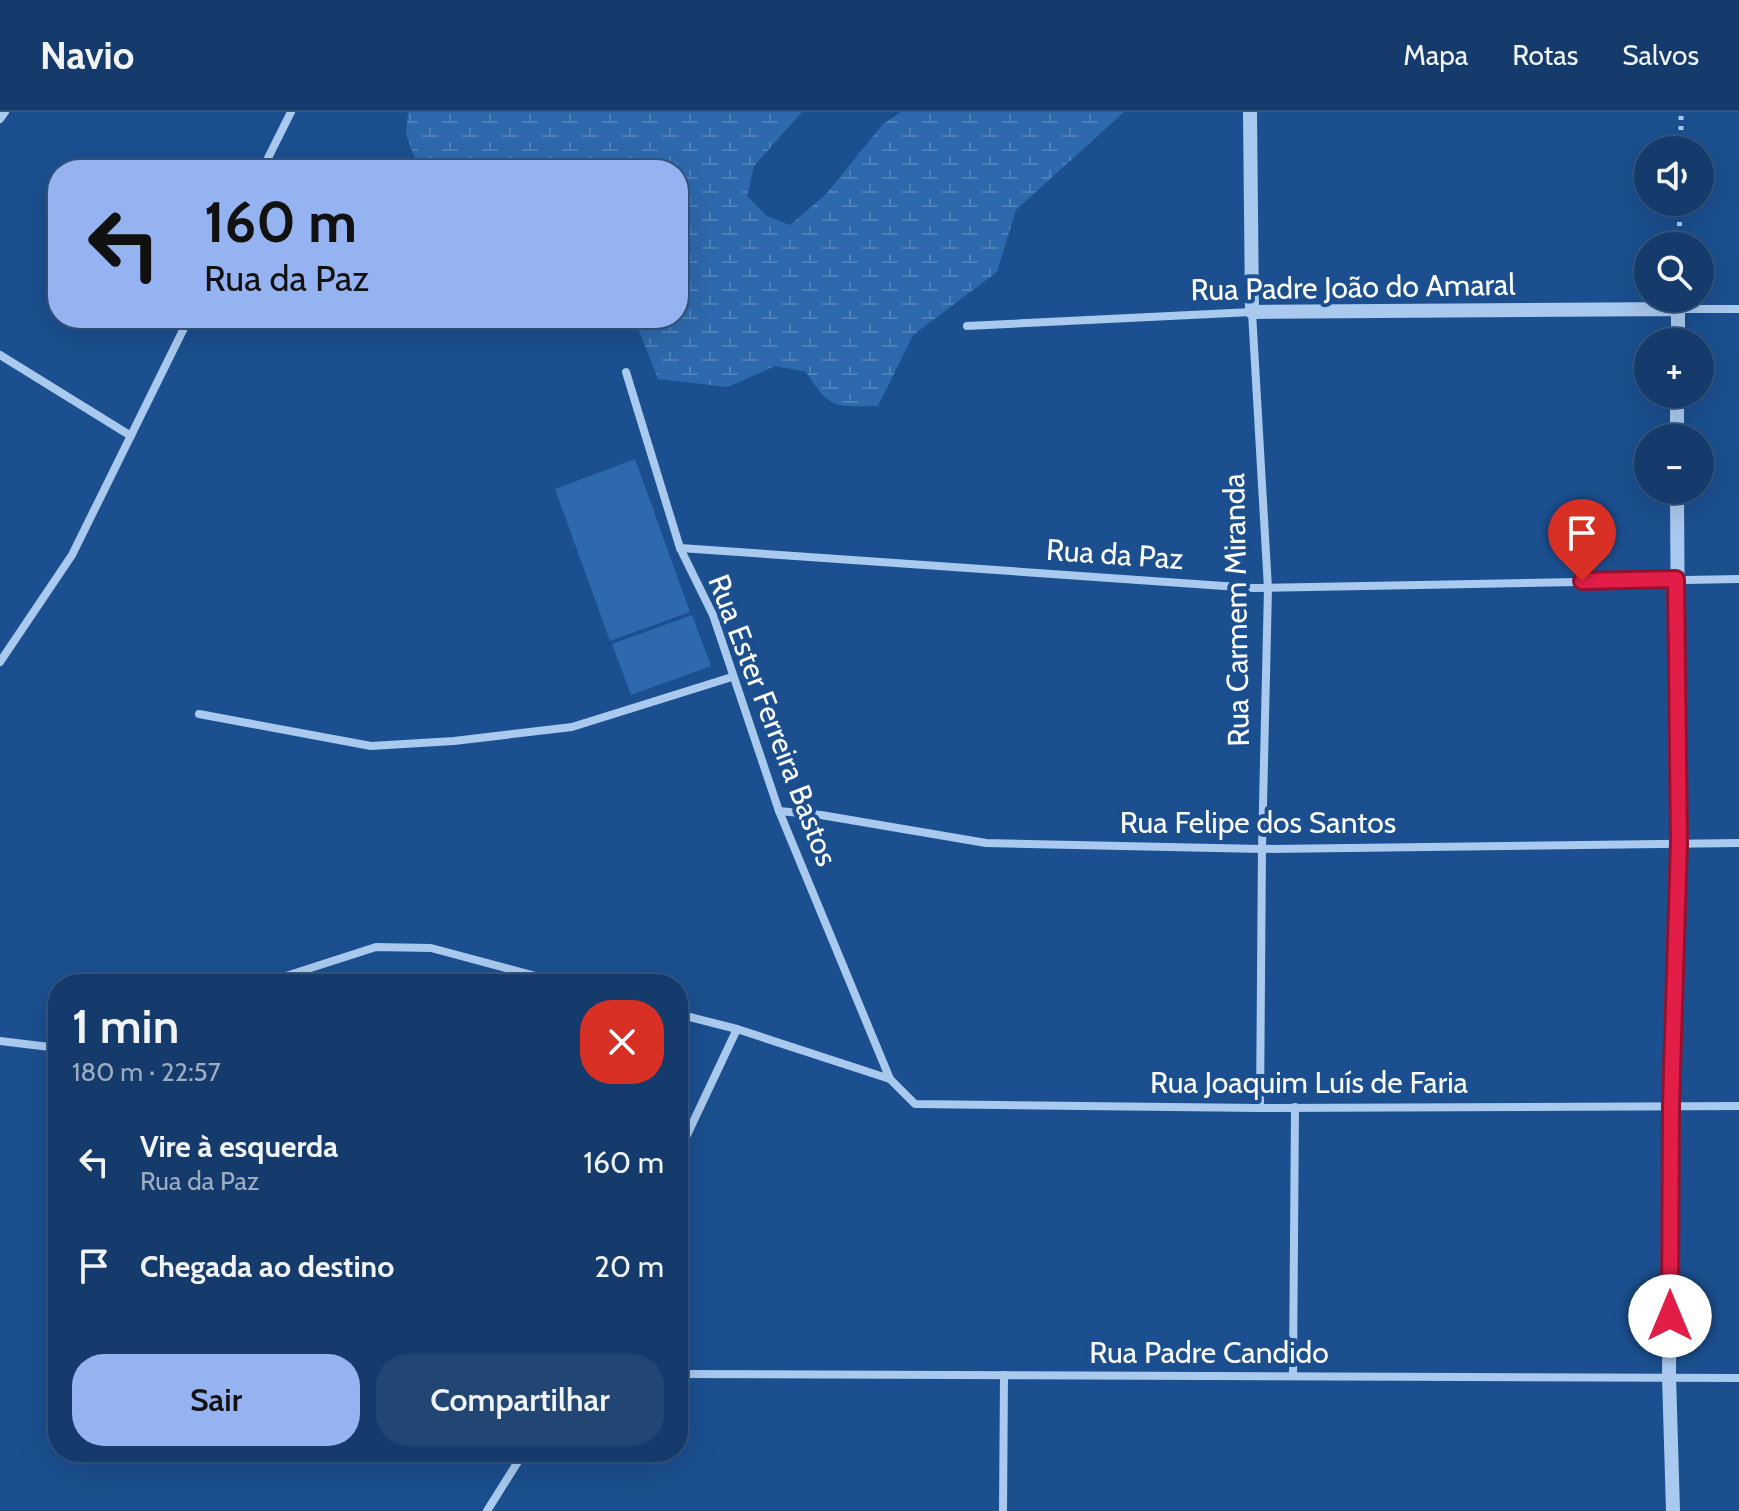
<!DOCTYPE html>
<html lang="pt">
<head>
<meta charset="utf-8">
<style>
	:root { --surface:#143b6b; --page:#214673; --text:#f1f3f6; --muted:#9dadc1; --line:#33557e; --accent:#95b2f1 }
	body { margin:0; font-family:Cabin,sans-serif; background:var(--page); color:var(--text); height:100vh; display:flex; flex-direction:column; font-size:30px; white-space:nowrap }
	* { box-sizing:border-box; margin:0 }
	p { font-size:26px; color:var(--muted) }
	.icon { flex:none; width:44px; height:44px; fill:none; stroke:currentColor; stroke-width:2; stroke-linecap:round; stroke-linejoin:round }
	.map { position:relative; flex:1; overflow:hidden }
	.details { position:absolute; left:48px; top:862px; width:640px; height:488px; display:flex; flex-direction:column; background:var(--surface); border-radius:32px; box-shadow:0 8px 32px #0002,0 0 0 2px var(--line) }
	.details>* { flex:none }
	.top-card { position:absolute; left:48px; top:48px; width:640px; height:168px; border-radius:32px; box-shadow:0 8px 32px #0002,0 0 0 2px var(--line); background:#95b2f1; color:#111; overflow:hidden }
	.controls { position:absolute; left:1634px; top:24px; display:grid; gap:16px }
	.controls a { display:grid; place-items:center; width:80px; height:80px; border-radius:50%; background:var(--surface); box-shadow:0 8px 32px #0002,0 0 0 2px var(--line); font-size:40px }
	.pin { position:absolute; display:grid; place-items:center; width:68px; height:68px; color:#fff; margin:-82px -34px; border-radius:50% 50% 50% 0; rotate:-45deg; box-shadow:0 0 8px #0007 }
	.pin .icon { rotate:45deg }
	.me { position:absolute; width:88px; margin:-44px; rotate:0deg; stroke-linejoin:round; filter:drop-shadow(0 0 6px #0008) }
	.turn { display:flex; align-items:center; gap:28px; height:168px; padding:0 24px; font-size:36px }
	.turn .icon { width:104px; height:104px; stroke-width:2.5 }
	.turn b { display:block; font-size:56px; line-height:68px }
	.round { display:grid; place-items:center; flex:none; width:84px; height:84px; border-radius:32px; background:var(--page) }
	.headline { display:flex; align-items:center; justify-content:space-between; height:136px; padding:0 24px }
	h1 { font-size:48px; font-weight:600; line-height:60px }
	.cta { display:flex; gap:16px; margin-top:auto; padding:16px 24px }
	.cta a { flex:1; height:92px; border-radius:32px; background:var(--accent); color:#111; font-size:32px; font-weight:600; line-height:92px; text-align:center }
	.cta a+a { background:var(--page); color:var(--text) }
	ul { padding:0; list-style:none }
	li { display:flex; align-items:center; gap:24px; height:104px; padding:0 24px }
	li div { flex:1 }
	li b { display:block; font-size:30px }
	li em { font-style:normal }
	header { display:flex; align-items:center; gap:48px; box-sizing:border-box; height:112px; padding:0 40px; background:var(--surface); border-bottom:2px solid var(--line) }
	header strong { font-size:38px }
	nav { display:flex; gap:44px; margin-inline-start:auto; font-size:28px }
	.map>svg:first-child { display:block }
	.wetland { fill:url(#wetland-marsh) }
	.pitch { fill:#2e69ad }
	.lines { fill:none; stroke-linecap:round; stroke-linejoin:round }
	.path { stroke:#a9c9ee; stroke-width:5; stroke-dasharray:4 6; stroke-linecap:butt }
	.minor { stroke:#a9c9ee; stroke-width:8 }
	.tertiary { stroke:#a9c9ee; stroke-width:14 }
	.route-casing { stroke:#92132f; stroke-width:20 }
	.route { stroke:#e11d48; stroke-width:14 }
	.labels { text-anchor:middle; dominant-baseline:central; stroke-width:8; stroke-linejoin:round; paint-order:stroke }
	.street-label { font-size:30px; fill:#fff; stroke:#1b4f8f }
</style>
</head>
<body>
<header>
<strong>Navio</strong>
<nav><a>Mapa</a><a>Rotas</a><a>Salvos</a></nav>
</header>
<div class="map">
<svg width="1739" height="1399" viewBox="0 0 1739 1399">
	<defs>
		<pattern id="wetland-marsh" width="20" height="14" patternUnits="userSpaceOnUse" patternTransform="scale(2)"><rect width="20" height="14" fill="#2e69ad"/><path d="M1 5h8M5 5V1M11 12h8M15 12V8" fill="none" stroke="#4d80b9"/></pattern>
	</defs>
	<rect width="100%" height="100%" fill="#1b4f8f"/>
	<path class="wetland" d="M408 0H802L754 54 747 84 767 104 790 113 826 82 883 12 901 0H1124L1016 98 997 160 913 223 878 294C835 294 831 299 806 260L775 254 728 275 658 267 634 206H678V58H419L406 22Z"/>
	<g class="pitch">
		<path d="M635 347 690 500 610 529 555 377Z"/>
		<path d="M692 503 711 554 631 583 612 532Z"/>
	</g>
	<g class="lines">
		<g class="path">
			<path d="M1681 38V0"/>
			<path d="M1679 134 1680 90"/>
		</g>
		<g class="minor">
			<path d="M0 7 5 0"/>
			<path d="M262 58 291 0"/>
			<path d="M1678 197H1739"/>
			<path d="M967 214 1252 200 1268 476 1262 737 1260 996"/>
			<path d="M0 243 131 324"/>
			<path d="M626 260 680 436 713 503 779 699 890 967 915 992 1260 996 1739 994"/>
			<path d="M680 436 1253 476 1739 467"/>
			<path d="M0 550 72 443 189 206"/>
			<path d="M199 602 371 634 454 629 572 615 732 565"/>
			<path d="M779 699 821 703 986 731 1262 737 1739 731"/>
			<path d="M261 872 376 835 431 836 566 872"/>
			<path d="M678 902 737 917 890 967"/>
			<path d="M0 929 58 936"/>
			<path d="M678 1042 737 917"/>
			<path d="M678 1262 1739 1266"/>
			<path d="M1293 1264 1295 995"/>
			<path d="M487 1399 524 1340"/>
			<path d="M1003 1399 1004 1263"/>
		</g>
		<g class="tertiary">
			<path d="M1250 0 1252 200 1678 197V230"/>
			<path d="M1677 326V282"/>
			<path d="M1673 1399 1669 1264 1671 993 1679 731 1677 378"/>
		</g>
	</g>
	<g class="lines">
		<g class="route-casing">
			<path id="route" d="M1582 469 1676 467 1679 731 1671 993 1670 1204"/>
		</g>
		<use href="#route" class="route"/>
	</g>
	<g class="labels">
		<g class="street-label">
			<text transform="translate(1353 175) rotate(-1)">Rua Padre João do Amaral</text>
			<text transform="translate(1115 442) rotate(4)">Rua da Paz</text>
			<text transform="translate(1236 498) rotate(-91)">Rua Carmem Miranda</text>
			<text transform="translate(773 608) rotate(69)">Rua Ester Ferreira Bastos</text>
			<text x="1258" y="710">Rua Felipe dos Santos</text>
			<text x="1309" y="970">Rua Joaquim Luís de Faria</text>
			<text x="1209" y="1240">Rua Padre Candido</text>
		</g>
	</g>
</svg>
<div class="controls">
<a><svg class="icon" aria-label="sound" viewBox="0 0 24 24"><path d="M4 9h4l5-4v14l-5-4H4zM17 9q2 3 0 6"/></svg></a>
<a><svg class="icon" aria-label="search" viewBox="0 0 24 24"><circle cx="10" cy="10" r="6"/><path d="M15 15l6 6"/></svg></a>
<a>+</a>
<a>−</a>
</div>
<div class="pin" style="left:1582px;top:469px;background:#d93025"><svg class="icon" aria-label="arrive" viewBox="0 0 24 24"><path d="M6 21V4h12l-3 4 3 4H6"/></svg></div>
<svg class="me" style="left:1670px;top:1204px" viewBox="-20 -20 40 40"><circle r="19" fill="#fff"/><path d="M0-13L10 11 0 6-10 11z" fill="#e11d48"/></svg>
<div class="top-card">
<div class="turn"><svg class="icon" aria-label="left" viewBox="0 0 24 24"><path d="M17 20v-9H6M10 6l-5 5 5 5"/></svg><div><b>160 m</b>Rua da Paz</div></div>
</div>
<section class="details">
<div class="headline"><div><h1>1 min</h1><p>180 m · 22:57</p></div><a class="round" style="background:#d93025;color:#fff"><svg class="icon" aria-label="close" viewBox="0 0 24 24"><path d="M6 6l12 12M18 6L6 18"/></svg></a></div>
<ul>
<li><svg class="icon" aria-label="left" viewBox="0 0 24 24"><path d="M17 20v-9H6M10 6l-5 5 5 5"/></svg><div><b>Vire à esquerda</b><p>Rua da Paz</p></div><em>160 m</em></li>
<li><svg class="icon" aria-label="arrive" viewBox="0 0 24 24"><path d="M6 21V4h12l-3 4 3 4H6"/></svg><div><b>Chegada ao destino</b></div><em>20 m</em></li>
</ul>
<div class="cta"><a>Sair</a><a>Compartilhar</a></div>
</section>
</div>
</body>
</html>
